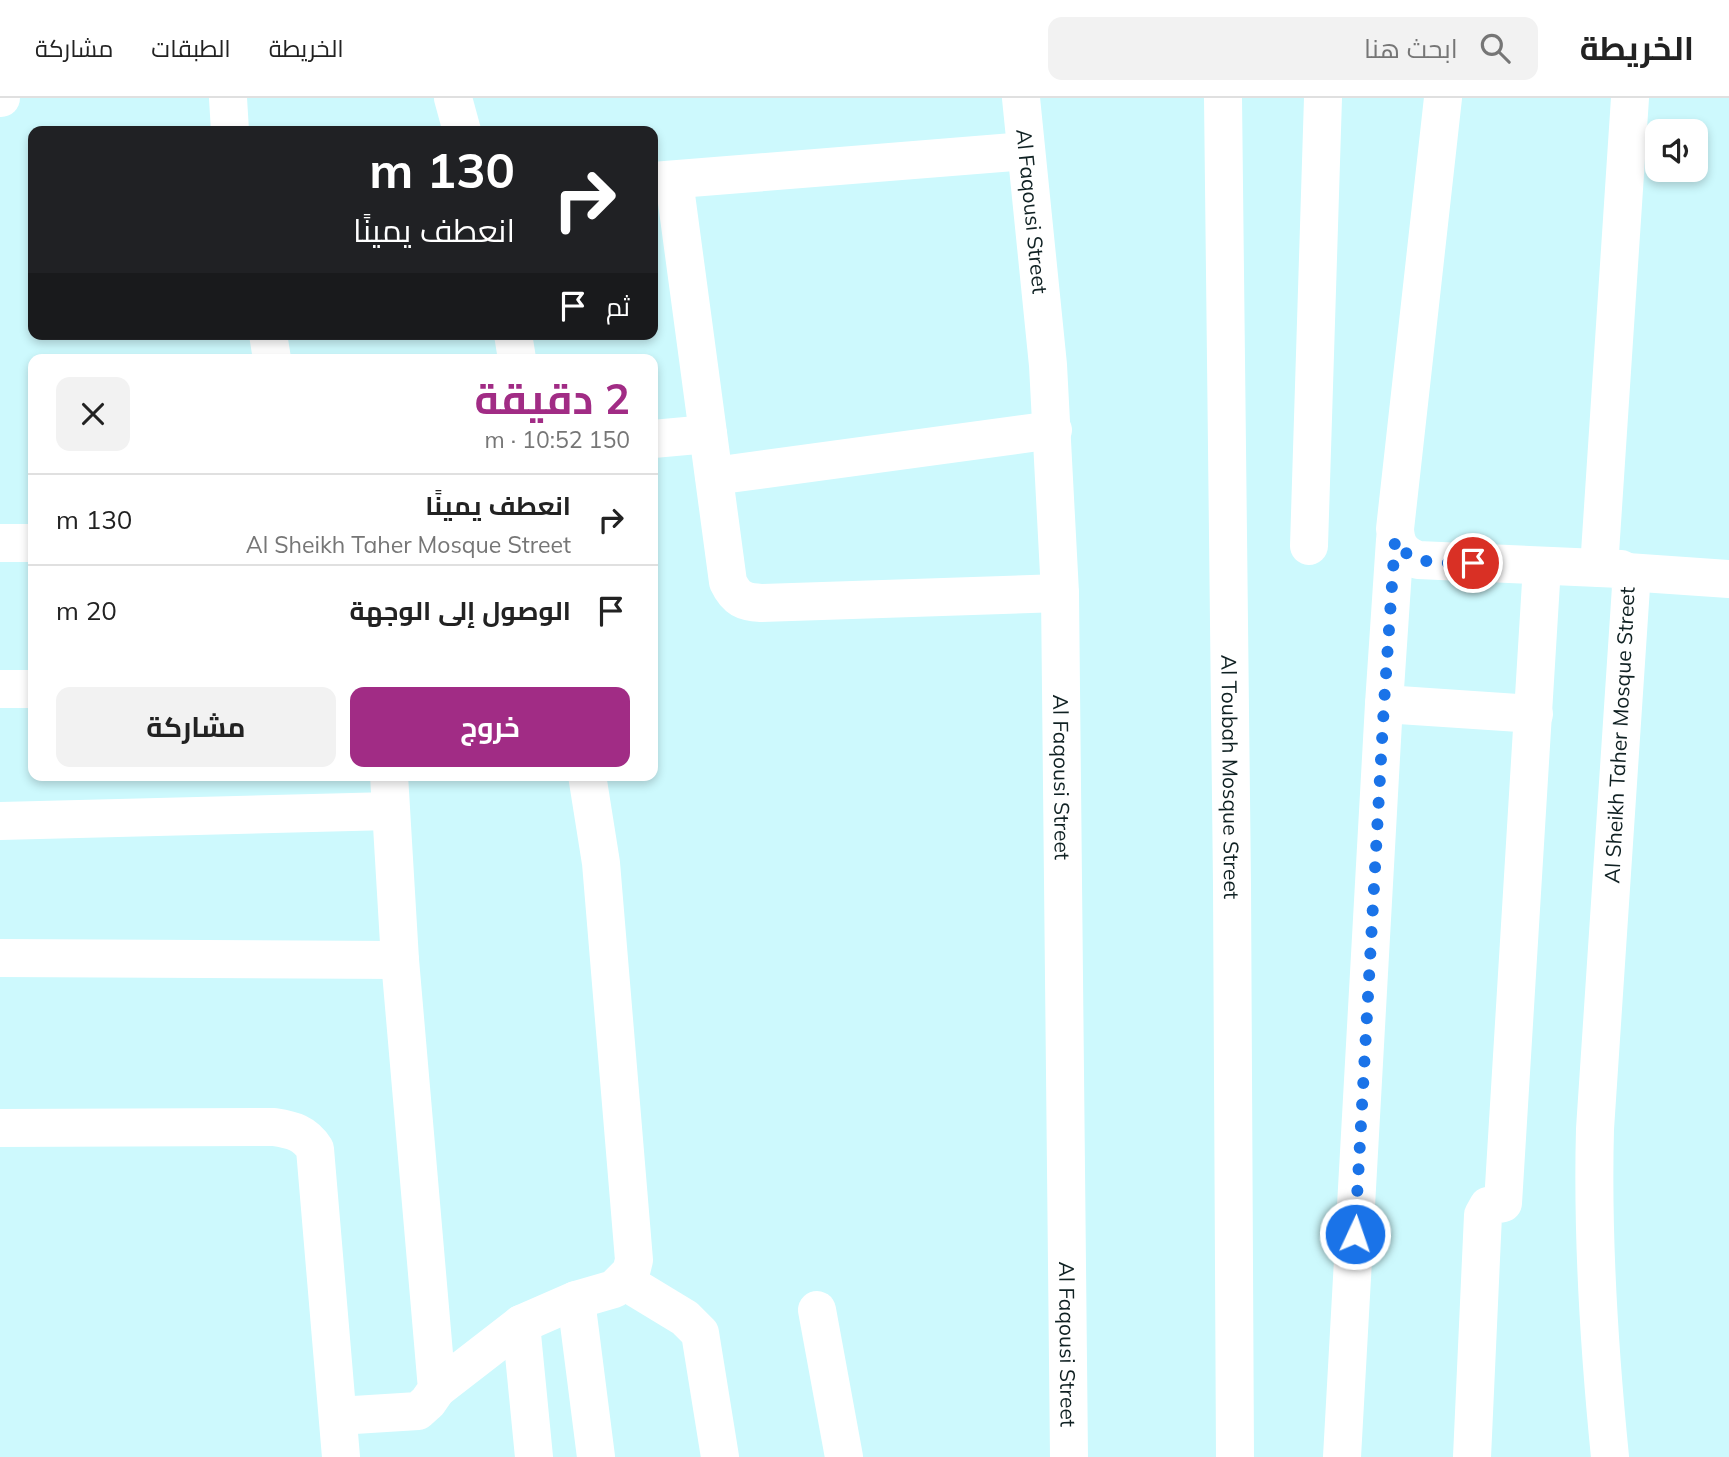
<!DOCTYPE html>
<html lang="ar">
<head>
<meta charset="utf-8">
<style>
	:root { --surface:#fff; --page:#f2f2f2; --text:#222; --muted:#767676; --line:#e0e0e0; --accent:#a12c85 }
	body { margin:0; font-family:Mulish,Cairo,sans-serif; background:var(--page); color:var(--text); direction:rtl; height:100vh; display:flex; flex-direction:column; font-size:26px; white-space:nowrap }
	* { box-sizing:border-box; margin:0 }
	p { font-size:23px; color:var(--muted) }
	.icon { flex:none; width:38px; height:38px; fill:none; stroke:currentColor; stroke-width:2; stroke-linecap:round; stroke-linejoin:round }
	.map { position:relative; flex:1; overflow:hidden; direction:ltr }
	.sheet { position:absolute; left:28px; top:256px; width:630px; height:427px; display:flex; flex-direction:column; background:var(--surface); border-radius:14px; box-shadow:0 4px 10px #0003; direction:rtl }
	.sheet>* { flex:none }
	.top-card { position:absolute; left:28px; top:28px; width:630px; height:214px; border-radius:14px; box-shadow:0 4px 10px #0003; direction:rtl; background:#202124; color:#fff; overflow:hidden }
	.controls { position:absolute; left:1645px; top:21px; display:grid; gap:14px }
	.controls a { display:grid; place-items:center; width:63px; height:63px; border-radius:14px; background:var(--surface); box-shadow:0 4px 10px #0003; font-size:35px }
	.pin { position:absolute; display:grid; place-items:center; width:60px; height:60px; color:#fff; margin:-30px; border:4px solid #fff; border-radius:50%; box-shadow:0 2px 7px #0007 }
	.me { position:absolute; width:77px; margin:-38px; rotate:3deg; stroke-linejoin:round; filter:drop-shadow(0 0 5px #0008) }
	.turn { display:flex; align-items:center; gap:24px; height:147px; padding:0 28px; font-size:32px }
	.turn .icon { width:91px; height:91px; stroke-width:2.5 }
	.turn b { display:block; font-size:49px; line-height:60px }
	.then { display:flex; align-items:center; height:66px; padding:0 28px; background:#0003; gap:14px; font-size:26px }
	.round { display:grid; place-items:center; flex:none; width:74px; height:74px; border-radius:14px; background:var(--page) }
	.head { display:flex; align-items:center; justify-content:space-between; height:119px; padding:0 28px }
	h1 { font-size:42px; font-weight:700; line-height:52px; color:var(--accent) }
	.action { display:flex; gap:14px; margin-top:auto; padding:14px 28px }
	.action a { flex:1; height:80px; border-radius:14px; background:var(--accent); color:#fff; font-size:28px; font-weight:700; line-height:80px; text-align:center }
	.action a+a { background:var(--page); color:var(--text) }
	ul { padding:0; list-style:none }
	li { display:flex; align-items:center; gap:21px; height:91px; padding:0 28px; border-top:2px solid var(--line) }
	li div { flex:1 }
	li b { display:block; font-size:26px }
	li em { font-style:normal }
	header { display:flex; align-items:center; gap:42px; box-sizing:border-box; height:98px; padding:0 35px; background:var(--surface); border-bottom:2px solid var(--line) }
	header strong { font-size:33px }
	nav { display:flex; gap:38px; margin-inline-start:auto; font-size:24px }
	.search { width:490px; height:63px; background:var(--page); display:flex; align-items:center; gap:18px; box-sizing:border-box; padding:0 24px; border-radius:14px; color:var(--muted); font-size:26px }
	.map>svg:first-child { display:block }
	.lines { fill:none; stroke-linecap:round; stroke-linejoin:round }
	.minor { stroke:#fff; stroke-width:38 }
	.route { stroke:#1a73e8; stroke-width:12; stroke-dasharray:0 21.6 }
	.labels { text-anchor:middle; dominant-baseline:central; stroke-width:6; stroke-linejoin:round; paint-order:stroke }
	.street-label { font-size:21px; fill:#102123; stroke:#fff }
</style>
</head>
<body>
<header>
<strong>الخريطة</strong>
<div class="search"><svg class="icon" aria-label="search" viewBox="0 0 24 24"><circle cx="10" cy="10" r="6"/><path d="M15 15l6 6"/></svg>ابحث هنا</div>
<nav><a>الخريطة</a><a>الطبقات</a><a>مشاركة</a></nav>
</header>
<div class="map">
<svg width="1729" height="1359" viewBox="0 0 1729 1359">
	<rect width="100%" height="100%" fill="#cdf9fd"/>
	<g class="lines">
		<g class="minor">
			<path d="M0 0H1"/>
			<path d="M228 0 230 33"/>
			<path d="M453 0 462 33"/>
			<path id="s1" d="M1021 0 1048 267 1060 495 1069 1359"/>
			<path id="s2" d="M1223 0 1232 787 1235 1359"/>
			<path d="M1443 0 1395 431C1396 448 1402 456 1418 462L1621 471 1627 474 1631 489 1595 1031C1592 1141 1599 1249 1610 1359"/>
			<path d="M674 82 728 484C736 501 744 504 761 505L1060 495"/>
			<path d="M653 83 1026 53"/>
			<path d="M268 236 272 261"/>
			<path d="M513 236 517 261"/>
			<path d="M653 341 708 336"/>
			<path d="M714 378 1053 332"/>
			<path d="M0 445H33"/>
			<path d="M1309 448 1323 0"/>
			<path d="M1599 470 1630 0"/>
			<path d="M1627 474 1729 481"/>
			<path d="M0 591H33"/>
			<path d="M1384 606 1534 616"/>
			<path d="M0 723 391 713"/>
			<path d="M0 860 400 862"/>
			<path d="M0 1030 274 1029C293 1032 305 1035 315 1051L341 1359"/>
			<path d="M624 1183 685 1220 700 1235 720 1359"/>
			<path d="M576 1202 596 1359"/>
			<path d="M817 1212 844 1359"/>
			<path d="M521 1226 534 1359"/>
			<path d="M437 1291 521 1226 576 1202 614 1191 631 1174 634 1162 601 765 587 677"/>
			<path d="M338 1318 418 1313 428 1304 437 1291 400 862 389 677"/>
			<path d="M1342 1359 1384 606 1395 442"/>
			<path d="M1472 1359 1483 1117 1488 1108 1503 1105 1542 468"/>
		</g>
	</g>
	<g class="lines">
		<path class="route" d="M1355 1136 1384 606 1395 442C1409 470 1447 464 1473 465"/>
	</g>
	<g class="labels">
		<g class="street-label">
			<text stroke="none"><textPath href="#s1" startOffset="114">Al Faqousi Street</textPath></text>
			<text transform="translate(1619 637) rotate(-87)">Al Sheikh Taher Mosque Street</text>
			<text stroke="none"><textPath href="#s1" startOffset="681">Al Faqousi Street</textPath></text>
			<text stroke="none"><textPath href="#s2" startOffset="679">Al Toubah Mosque Street</textPath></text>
			<text stroke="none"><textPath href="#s1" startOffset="1248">Al Faqousi Street</textPath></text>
		</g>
	</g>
</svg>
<div class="controls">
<a><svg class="icon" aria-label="sound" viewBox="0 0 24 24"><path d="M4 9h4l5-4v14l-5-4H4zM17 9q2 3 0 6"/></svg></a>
</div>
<div class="pin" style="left:1473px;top:465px;background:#d93025"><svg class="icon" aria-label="arrive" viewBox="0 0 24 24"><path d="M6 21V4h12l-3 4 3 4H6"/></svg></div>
<svg class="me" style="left:1355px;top:1136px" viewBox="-20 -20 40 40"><circle r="17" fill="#1a73e8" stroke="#fff" stroke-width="3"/><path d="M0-11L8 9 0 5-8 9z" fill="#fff"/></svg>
<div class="top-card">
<div class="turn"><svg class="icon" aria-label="right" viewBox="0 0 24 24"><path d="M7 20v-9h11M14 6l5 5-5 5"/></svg><div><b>130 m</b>انعطف يمينًا</div></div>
<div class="then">ثم<svg class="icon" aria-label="arrive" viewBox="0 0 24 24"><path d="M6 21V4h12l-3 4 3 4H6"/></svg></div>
</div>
<section class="sheet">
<div class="head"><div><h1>2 دقيقة</h1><p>150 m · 10:52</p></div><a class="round"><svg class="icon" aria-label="close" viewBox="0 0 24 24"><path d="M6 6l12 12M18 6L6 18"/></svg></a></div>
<ul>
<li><svg class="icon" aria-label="right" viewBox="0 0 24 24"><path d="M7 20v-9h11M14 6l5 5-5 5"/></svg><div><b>انعطف يمينًا</b><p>Al Sheikh Taher Mosque Street</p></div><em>130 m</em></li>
<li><svg class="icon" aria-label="arrive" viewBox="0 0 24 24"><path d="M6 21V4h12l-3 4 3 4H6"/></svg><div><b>الوصول إلى الوجهة</b></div><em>20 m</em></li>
</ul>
<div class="action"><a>خروج</a><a>مشاركة</a></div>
</section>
</div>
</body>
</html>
